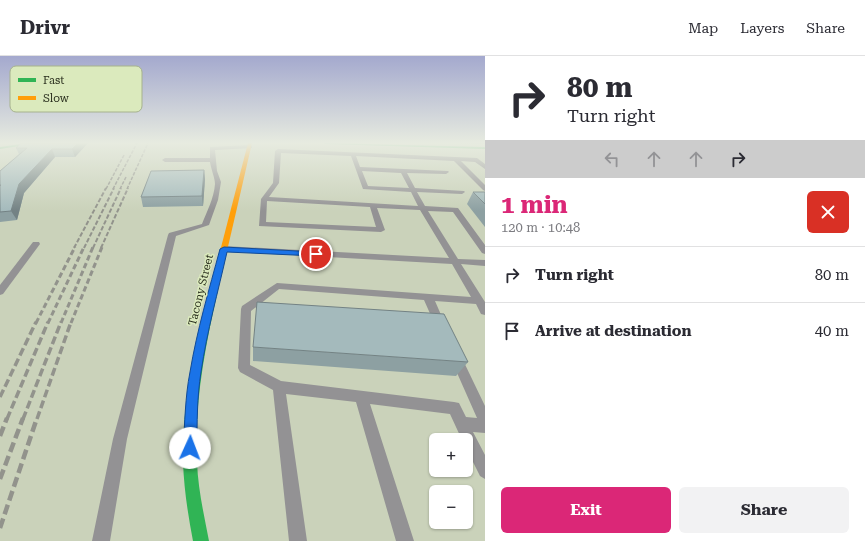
<!DOCTYPE html>
<html lang="en">
<head>
<meta charset="utf-8">
<style>
	:root { --surface:#fff; --page:#f2f2f3; --text:#2b2b33; --muted:#7c7c81; --line:#e1e1e2; --accent:#db2777 }
	body { margin:0; font-family:"Roboto Serif",serif; background:var(--page); color:var(--text); height:100vh; display:flex; flex-direction:column; font-size:15px; white-space:nowrap }
	* { box-sizing:border-box; margin:0 }
	p { font-size:13px; color:var(--muted) }
	.icon { flex:none; width:22px; height:22px; fill:none; stroke:currentColor; stroke-width:2; stroke-linecap:round; stroke-linejoin:round }
	.map { position:relative; flex:1; overflow:hidden }
	.sheet { display:flex; flex-direction:column; background:var(--surface); width:380px }
	.sheet>* { flex:none }
	.hud { background:#fff; color:var(--text); overflow:hidden }
	.buttons { position:absolute; left:429px; top:377px; display:grid; gap:8px }
	.buttons a { display:grid; place-items:center; width:44px; height:44px; border-radius:6px; background:var(--surface); box-shadow:0 1px 3px #0004; font-size:20px }
	.pin { position:absolute; display:grid; place-items:center; width:34px; height:34px; color:#fff; margin:-17px; border:2px solid #fff; border-radius:50%; box-shadow:0 1px 4px #0007 }
	.me { position:absolute; width:44px; margin:-22px; rotate:2deg; stroke-linejoin:round; filter:drop-shadow(0 0 3px #0008) }
	.turn { display:flex; align-items:center; gap:14px; height:84px; padding:0 16px; font-size:18px }
	.turn .icon { width:52px; height:52px; stroke-width:2.5 }
	.turn b { display:block; font-size:28px; line-height:34px }
	.lanes { display:flex; align-items:center; height:38px; padding:0 16px; background:#0003; justify-content:center; gap:20px; direction:ltr }
	.lanes .off { opacity:.35 }
	.round { display:grid; place-items:center; flex:none; width:42px; height:42px; border-radius:6px; background:var(--page) }
	.headline { display:flex; align-items:center; justify-content:space-between; height:68px; padding:0 16px }
	h1 { font-size:24px; font-weight:700; line-height:30px; color:var(--accent) }
	.cta { display:flex; gap:8px; margin-top:auto; padding:8px 16px }
	.cta a { flex:1; height:46px; border-radius:6px; background:var(--accent); color:#fff; font-size:16px; font-weight:700; line-height:46px; text-align:center }
	.cta a+a { background:var(--page); color:var(--text) }
	ul { padding:0; list-style:none }
	li { display:flex; align-items:center; gap:12px; height:56px; padding:0 16px; border-top:1px solid var(--line) }
	li div { flex:1 }
	li b { display:block; font-size:15px }
	li em { font-style:normal }
	header { display:flex; align-items:center; gap:24px; box-sizing:border-box; height:56px; padding:0 20px; background:var(--surface); border-bottom:1px solid var(--line) }
	header strong { font-size:19px }
	nav { display:flex; gap:22px; margin-inline-start:auto; font-size:14px }
	main { display:flex; flex:1; min-height:0 }
	.map>svg:first-child { display:block }
	.lines { fill:none; stroke-linecap:round; stroke-linejoin:round }
	.lane { fill:#939294; fill-rule:evenodd }
	.fast { fill:#30b455; fill-rule:evenodd }
	.slow { fill:#ff9f0a; fill-rule:evenodd }
	.rail-far4 { stroke:#92938c; stroke-width:1.5; stroke-dasharray:3.5 1.5; stroke-linecap:butt }
	.rail-far3 { stroke:#92938c; stroke-width:2; stroke-dasharray:4.5 2; stroke-linecap:butt }
	.rail-far2 { stroke:#92938c; stroke-width:3; stroke-dasharray:5.5 3; stroke-linecap:butt }
	.rail-far1 { stroke:#92938c; stroke-width:3.5; stroke-dasharray:8 3.5; stroke-linecap:butt }
	.rail { stroke:#92938c; stroke-width:4.5; stroke-dasharray:10 4.5; stroke-linecap:butt }
	.wall { fill:#8da0a2 }
	.shaded-wall { fill:#738284 }
	.building { fill:#a4babc; stroke:#738284 }
	.route { fill:#1a73e8; stroke:#114b97 }
	.labels { text-anchor:middle; dominant-baseline:central; stroke-width:3; stroke-linejoin:round; paint-order:stroke }
	.street-label { font-size:11px; fill:#2a2f1e; stroke:#dbeabd }
	.key { fill:#dbeabd; stroke:#a6b28d; stroke-width:1 }
	.key-label { font-size:11px; fill:#2a2f1e }
</style>
</head>
<body>
<header>
<strong>Drivr</strong>
<nav><a>Map</a><a>Layers</a><a>Share</a></nav>
</header>
<main>
<div class="map">
<svg width="485" height="485" viewBox="0 0 485 485">
	<rect width="100%" height="100%" fill="#cad2ba"/>
	<g class="lines">
		<g class="lane">
			<path d="M250 89 252 90V92L215 94 217 115 221 126 218 144 209 169 176 180 127 383 110 485H92L113 383 168 179 169 177 202 168C207 155 214 142 215 128 215 122 211 113 210 106H165L162 104 165 102H210V91Z"/>
			<path d="M278 93 477 102 485 108V113L475 106 461 105 485 129V135L483 134 454 105 356 100 360 111 448 115 449 116 446 118 407 117 415 132 464 135 465 136 462 138 417 136 425 150 458 152 485 189V198L482 197 453 156 428 155 458 203 485 204V210L461 208 485 246V259L481 258 476 248 435 245 445 268 444 271 440 272 436 271 424 244 279 233 251 255 250 309 281 325 454 346 459 347 466 361 477 362 450 301 452 298 456 296 460 298 485 350V377L473 376 485 399V423L480 420 466 392V384H462L450 358 370 348 414 485H396L356 346 286 338 307 485H289L273 334 240 316 238 312 241 253 242 250 277 227 471 241 452 208 221 195 220 193 221 191 224 190 449 202 420 154 377 152 385 174 381 176 259 170 261 143 273 127 275 95ZM281 97 351 100 363 133 411 136 418 150 269 141 279 127ZM362 115 401 117 409 132 368 130ZM267 145 370 151 376 171 266 166Z"/>
			<path d="M33 186H39L40 188 3 238 0 239V229Z"/>
		</g>
		<g class="fast">
			<path d="M28 87H39L0 93V91Z"/>
			<path d="M324 87 485 91V93L326 88Z"/>
			<path d="M214 231 218 234C205 291 194 348 197 406 198 433 204 459 209 485H193C188 459 184 433 183 406 182 347 195 290 210 234Z"/>
		</g>
		<path class="slow" d="M248 87H252L218 234 214 237 210 234Z"/>
		<g class="rail-far4">
			<path d="M106 133 124 99"/>
			<path d="M113 133 137 87"/>
			<path d="M120 133 126 121"/>
			<path d="M127 133 148 87"/>
		</g>
		<g class="rail-far3">
			<path d="M74 192 106 132"/>
			<path d="M84 192 114 132"/>
			<path d="M93 192 121 132"/>
			<path d="M101 192 128 132"/>
		</g>
		<g class="rail-far2">
			<path d="M36 267 75 191"/>
			<path d="M48 267 84 191"/>
			<path d="M61 267 93 191"/>
			<path d="M71 267 102 191"/>
		</g>
		<g class="rail-far1">
			<path d="M0 341 36 266"/>
			<path d="M7 363 48 266"/>
			<path d="M23 363 61 266"/>
			<path d="M37 363 71 266"/>
		</g>
		<g class="rail">
			<path d="M0 380 7 362"/>
			<path d="M0 423 23 362"/>
			<path d="M0 472 37 362"/>
		</g>
	</g>
	<g class="wall">
		<path d="M21 87H88L75 101H55L24 137 17 164 0 166V115L19 98 16 92Z"/>
		<path d="M455 87H485V88Z"/>
		<path d="M204 114 205 123 203 150 143 151 141 141Z"/>
		<path d="M473 136H485V171L467 148Z"/>
		<path d="M253 291 468 306 456 320 253 305Z"/>
	</g>
	<g class="shaded-wall">
		<path d="M78 87H88L75 101 72 93Z"/>
		<path d="M52 93 55 101 24 137 17 164 11 155 19 128Z"/>
		<path d="M204 114 205 123 203 150 202 140Z"/>
	</g>
	<g class="building">
		<path d="M21 87H78L72 93H52L19 128 11 155 0 156V130L1 129H0V115L27 92H16Z"/>
		<path d="M204 114 202 140 141 141 151 115Z"/>
		<path d="M473 136H485V148Z"/>
		<path d="M257 246 444 258 468 306 253 291Z"/>
	</g>
	<linearGradient id="sky" x2="0" y2="1"><stop stop-color="#a4a9ce"/><stop offset="0.56" stop-color="#e7ebe0"/><stop offset="1" stop-color="#e7ebe0" stop-opacity="0"/></linearGradient>
	<rect width="485" height="155" fill="url(#sky)"/>
	<path class="route" d="M224 191 316 196 320 198 316 200 227 196C218 236 207 275 201 316 197 341 197 367 197 392L195 397 190 399 185 397 183 392C185 367 185 341 190 316 197 274 209 234 220 193Z"/>
	<g class="labels">
		<g class="street-label">
			<text transform="translate(201 234) rotate(-76)">Tacony Street</text>
		</g>
	</g>
	<rect x="10" y="10" width="132" height="46" rx="6" class="key"/>
	<rect x="18" y="22" width="18" height="4" fill="#30b455"/>
	<rect x="18" y="40" width="18" height="4" fill="#ff9f0a"/>
	<g class="key-label">
		<text x="43" y="28">Fast</text>
		<text x="43" y="46">Slow</text>
	</g>
</svg>
<div class="buttons">
<a>+</a>
<a>−</a>
</div>
<div class="pin" style="left:316px;top:198px;background:#d93025"><svg class="icon" aria-label="arrive" viewBox="0 0 24 24"><path d="M6 21V4h12l-3 4 3 4H6"/></svg></div>
<svg class="me" style="left:190px;top:392px" viewBox="-20 -20 40 40"><circle r="19" fill="#fff"/><path d="M0-13L10 11 0 6-10 11z" fill="#1a73e8"/></svg>
</div>
<section class="sheet">
<div class="hud">
<div class="turn"><svg class="icon" aria-label="right" viewBox="0 0 24 24"><path d="M7 20v-9h11M14 6l5 5-5 5"/></svg><div><b>80 m</b>Turn right</div></div>
<div class="lanes"><svg class="icon off" aria-label="left" viewBox="0 0 24 24"><path d="M17 20v-9H6M10 6l-5 5 5 5"/></svg><svg class="icon off" aria-label="ahead" viewBox="0 0 24 24"><path d="M12 20V5M6 11l6-6 6 6"/></svg><svg class="icon off" aria-label="ahead" viewBox="0 0 24 24"><path d="M12 20V5M6 11l6-6 6 6"/></svg><svg class="icon" aria-label="right" viewBox="0 0 24 24"><path d="M7 20v-9h11M14 6l5 5-5 5"/></svg></div>
</div>
<div class="headline"><div><h1>1 min</h1><p>120 m · 10:48</p></div><a class="round" style="background:#d93025;color:#fff"><svg class="icon" aria-label="close" viewBox="0 0 24 24"><path d="M6 6l12 12M18 6L6 18"/></svg></a></div>
<ul>
<li><svg class="icon" aria-label="right" viewBox="0 0 24 24"><path d="M7 20v-9h11M14 6l5 5-5 5"/></svg><div><b>Turn right</b></div><em>80 m</em></li>
<li><svg class="icon" aria-label="arrive" viewBox="0 0 24 24"><path d="M6 21V4h12l-3 4 3 4H6"/></svg><div><b>Arrive at destination</b></div><em>40 m</em></li>
</ul>
<div class="cta"><a>Exit</a><a>Share</a></div>
</section>
</main>
</body>
</html>
